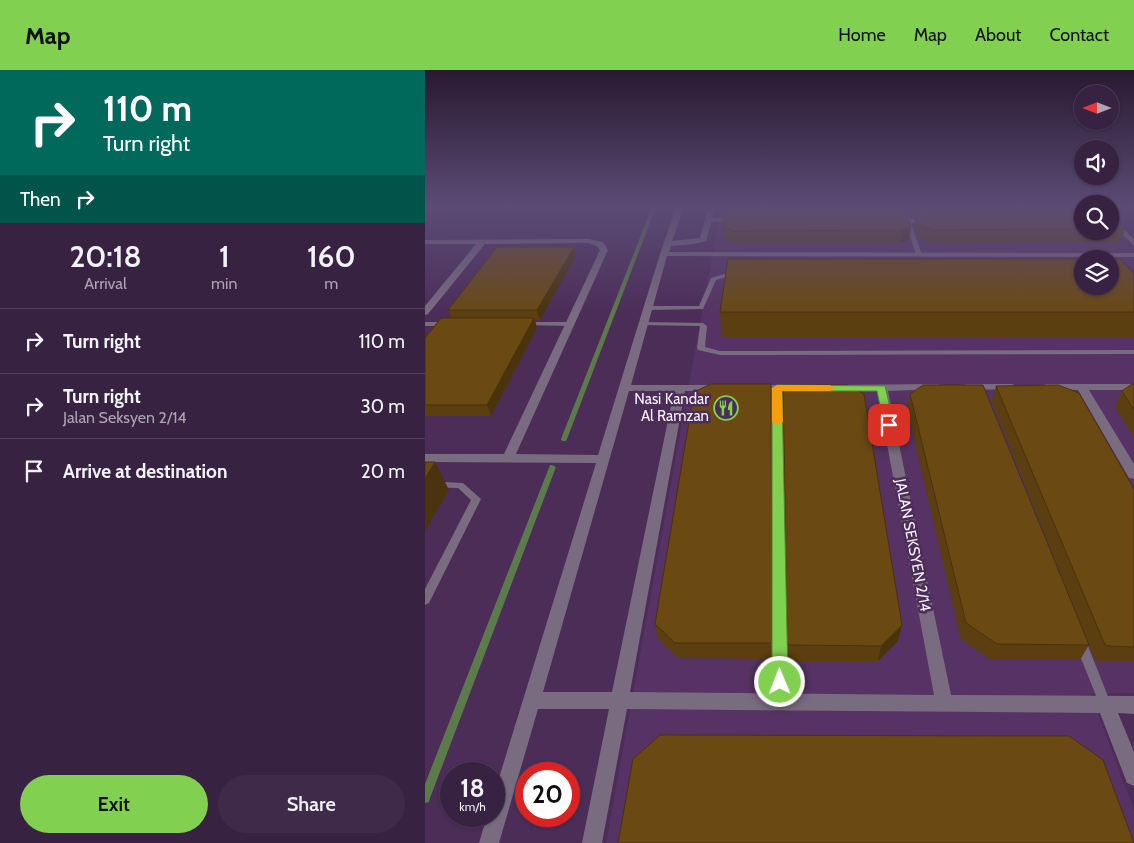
<!DOCTYPE html>
<html lang="en">
<head>
<meta charset="utf-8">
<style>
	:root { --surface:#382242; --page:#3f2a49; --text:#f1f3f6; --muted:#aba4b2; --line:#523f5b; --accent:#81d050 }
	body { margin:0; font-family:Cabin,sans-serif; background:var(--page); color:var(--text); height:100vh; display:flex; flex-direction:column; font-size:19px; white-space:nowrap }
	* { box-sizing:border-box; margin:0 }
	p { font-size:16px; color:var(--muted) }
	.icon { flex:none; width:28px; height:28px; fill:none; stroke:currentColor; stroke-width:2; stroke-linecap:round; stroke-linejoin:round }
	.map { position:relative; flex:1; overflow:hidden }
	.sheet { display:flex; flex-direction:column; background:var(--surface); width:425px }
	.sheet>* { flex:none }
	.guide { background:#00695c; color:#fff; overflow:hidden }
	.needle { width:32px; rotate:270deg }
	.fabs { position:absolute; left:649px; top:15px; display:grid; gap:10px }
	.fabs a { display:grid; place-items:center; width:45px; height:45px; border-radius:50%; background:var(--surface); box-shadow:0 1px 4px #0004,0 0 0 1px var(--line); font-size:25px }
	.speed { position:absolute; left:15px; top:692px; display:flex; gap:10px; font-size:25px; font-weight:700; text-align:center }
	.speed>* { display:grid; place-content:center; width:65px; height:65px; border-radius:50%; background:var(--surface); box-shadow:0 1px 4px #0004,0 0 0 1px var(--line); line-height:1 }
	.speed small { font-size:12px; font-weight:400 }
	.speed .limit { border:8px solid #d22; background:#fff; color:#111 }
	.pin { position:absolute; display:grid; place-items:center; width:42px; height:42px; color:#fff; margin:-21px; border-radius:10px; box-shadow:0 2px 8px #0006 }
	.me { position:absolute; width:55px; margin:-28px; rotate:359deg; stroke-linejoin:round; filter:drop-shadow(0 0 4px #0008) }
	.turn { display:flex; align-items:center; gap:18px; height:105px; padding:0 20px; font-size:22px }
	.turn .icon { width:65px; height:65px; stroke-width:2.5 }
	.turn b { display:block; font-size:35px; line-height:42px }
	.then { display:flex; align-items:center; height:48px; padding:0 20px; background:#0003; gap:10px; font-size:19px }
	.eta { display:flex; justify-content:space-evenly; align-items:center; height:85px; text-align:center }
	.eta b { font-size:30px; font-weight:600; line-height:35px }
	.primary-button { display:flex; gap:10px; margin-top:auto; padding:10px 20px }
	.primary-button a { flex:1; height:58px; border-radius:30px; background:var(--accent); color:#111; font-size:20px; font-weight:600; line-height:58px; text-align:center }
	.primary-button a+a { background:var(--page); color:var(--text) }
	ul { padding:0; list-style:none }
	li { display:flex; align-items:center; gap:15px; height:65px; padding:0 20px; border-top:1px solid var(--line) }
	li div { flex:1 }
	li b { display:block; font-size:19px }
	li em { font-style:normal }
	header { display:flex; align-items:center; gap:30px; box-sizing:border-box; height:70px; padding:0 25px; background:var(--accent); color:#111 }
	header strong { font-size:24px }
	nav { display:flex; gap:28px; margin-inline-start:auto; font-size:18px }
	main { display:flex; flex:1; min-height:0 }
	.map>svg:first-child { display:block }
	.built { fill:#563364; fill-rule:evenodd }
	.lines { fill:none; stroke-linecap:round; stroke-linejoin:round }
	.stream { fill:#5b7b4a; fill-rule:evenodd }
	.lane { fill:#796b80; fill-rule:evenodd }
	.street { fill:#796b80; fill-rule:evenodd }
	.wall { fill:#5b3f10 }
	.shaded-wall { fill:#4a330d }
	.building { fill:#6a4913; stroke:#4a330d }
	.route { fill:#81d050; stroke:#548734 }
	.slow { fill:#f59e0b }
	.labels { text-anchor:middle; dominant-baseline:central; stroke-width:5; stroke-linejoin:round; paint-order:stroke }
	.poi-label { font-size:15px; fill:#f8f1fc; stroke:#4b2d58; text-anchor:end }
	.street-label { font-size:15px; fill:#f8f1fc; stroke:#4b2d58 }
</style>
</head>
<body>
<header>
<strong>Map</strong>
<nav><a>Home</a><a>Map</a><a>About</a><a>Contact</a></nav>
</header>
<main>
<section class="sheet">
<div class="guide">
<div class="turn"><svg class="icon" aria-label="right" viewBox="0 0 24 24"><path d="M7 20v-9h11M14 6l5 5-5 5"/></svg><div><b>110 m</b>Turn right</div></div>
<div class="then">Then<svg class="icon" aria-label="right" viewBox="0 0 24 24"><path d="M7 20v-9h11M14 6l5 5-5 5"/></svg></div>
</div>
<div class="eta">
<div><b>20:18</b><p>Arrival</p></div>
<div><b>1</b><p>min</p></div>
<div><b>160</b><p>m</p></div>
</div>
<ul>
<li><svg class="icon" aria-label="right" viewBox="0 0 24 24"><path d="M7 20v-9h11M14 6l5 5-5 5"/></svg><div><b>Turn right</b></div><em>110 m</em></li>
<li><svg class="icon" aria-label="right" viewBox="0 0 24 24"><path d="M7 20v-9h11M14 6l5 5-5 5"/></svg><div><b>Turn right</b><p>Jalan Seksyen 2/14</p></div><em>30 m</em></li>
<li><svg class="icon" aria-label="arrive" viewBox="0 0 24 24"><path d="M6 21V4h12l-3 4 3 4H6"/></svg><div><b>Arrive at destination</b></div><em>20 m</em></li>
</ul>
<div class="primary-button"><a>Exit</a><a>Share</a></div>
</section>
<div class="map">
<svg width="709" height="773" viewBox="0 0 709 773">
	<rect width="100%" height="100%" fill="#4b2d58"/>
	<path class="built" d="M296 137H657L658 161H685V153L709 177V623H665L709 740V773H181ZM658 189H685V216H658Z"/>
	<g class="lines">
		<g class="stream">
			<path d="M227 137H231L142 369 141 371H137L136 369Z"/>
			<path d="M125 395H127L131 397 5 728 4 732 0 733V714Z"/>
		</g>
		<g class="lane">
			<path d="M476 137H480L485 149H501L504 151 501 153H486L497 185 496 186 491 185 481 153H471L468 151 471 149H480Z"/>
			<path d="M311 148 314 150 313 151 284 152 281 150 284 148Z"/>
			<path d="M310 201 312 202V204L291 210 278 239 223 240 220 238 223 236H274L286 208Z"/>
			<path d="M0 252H21L24 254 21 256H0Z"/>
			<path d="M99 252H144L147 254 144 256 97 255 96 254Z"/>
			<path d="M218 252 278 253 282 256 280 277 295 281 709 280V284L295 285 273 280 272 278 275 256 216 255 215 254Z"/>
			<path d="M349 316H352L356 318 361 632 359 636 355 638 351 636 349 632 348 318Z"/>
			<path d="M0 411 38 413 56 429 4 533 0 535V519L46 430 33 418 0 417Z"/>
			<path d="M655 566 659 567 661 571 686 634 684 638 680 640 676 638 649 571 651 567Z"/>
		</g>
		<g class="street">
			<path d="M251 137H259L247 171 275 168 283 137H291L281 171 269 174 246 176 244 182 709 183V187L242 186 206 315H295L301 318 295 321H260L205 622 509 625 452 321H410L404 318 410 315 512 314 516 315 517 317 516 319 463 321 526 625 709 626V644L693 643 709 682V716L702 713 675 643 202 639 177 773H157L184 639H113L74 773H54L62 746H69V724L171 393 0 392V384H79L175 180 172 176 163 173 60 174 3 244 0 245V236L51 174H0V170L163 169 178 172 183 180 91 384 173 385 235 184ZM204 321H249L187 622H118Z"/>
			<path d="M685 146 709 169V176L685 152Z"/>
			<path d="M542 314H587L592 317 587 320 538 319 537 317 538 315Z"/>
			<path d="M622 314H709V320H664L709 394V409L704 408 653 320 618 319 617 317 618 315Z"/>
			<path d="M330 315H375L381 318 375 321 326 320 324 318Z"/>
		</g>
	</g>
	<g class="wall">
		<path d="M301 137H478L477 141 486 157 484 169 475 173H308L299 169 298 156 302 141Z"/>
		<path d="M481 137H658V161H685V145L700 159 695 172 506 173 493 168 489 154 490 147H486Z"/>
		<path d="M149 177 151 186 115 250H110L112 258 66 346H0V268L26 248 23 240Z"/>
		<path d="M709 204V267H297L295 242Z"/>
		<path d="M346 314 347 589 253 588 233 569 230 554Z"/>
		<path d="M709 314V367L690 337 697 321Z"/>
		<path d="M571 316 709 419V592H675L670 590 567 331Z"/>
		<path d="M485 324 664 575 655 590H566L536 569 482 339Z"/>
		<path d="M358 330 473 571 453 591H365L362 589Z"/>
	</g>
	<g class="shaded-wall">
		<path d="M486 157 484 169 475 173 476 160Z"/>
		<path d="M149 177 151 186 115 250 112 240Z"/>
		<path d="M109 248 112 258 66 346 62 335Z"/>
		<path d="M10 392 24 420 0 461V409Z"/>
		<path d="M477 555 473 571 453 591 456 576Z"/>
	</g>
	<g class="building">
		<path d="M300 141H480L486 157 476 160 308 161 298 156Z"/>
		<path d="M490 141 658 142V159L508 160 495 155Z"/>
		<path d="M685 145 700 159H685Z"/>
		<path d="M72 177H149L112 240H23Z"/>
		<path d="M303 189H658V216H685V189H695L709 204V242H295Z"/>
		<path d="M16 248H109L62 335H0V268Z"/>
		<path d="M286 314H346L347 573H250L230 554 269 322Z"/>
		<path d="M707 314H709V340L697 321Z"/>
		<path d="M358 315H422L439 324 477 555 456 576 365 575 362 573Z"/>
		<path d="M498 315H558L664 575 572 574 541 553 485 324Z"/>
		<path d="M633 315 654 323 709 419V577L685 576 680 575 571 316Z"/>
		<path d="M0 392H10L0 409Z"/>
		<path d="M235 665 644 666 678 690 709 773H193L208 689Z"/>
	</g>
	<linearGradient id="sky" x2="0" y2="1"><stop stop-color="#291930"/><stop offset="0.56" stop-color="#5b4c75"/><stop offset="1" stop-color="#5b4c75" stop-opacity="0"/></linearGradient>
	<rect width="709" height="245" fill="url(#sky)"/>
	<path class="route" d="M352 315 460 316 469 355 464 358 459 355 452 321H357L363 612 360 617 355 620 349 617 347 612V318Z"/>
	<path class="slow" d="M352 315H405L410 318 405 321H357L358 352 352 355 347 352V318Z"/>
	<defs>
		<g id="restaurant-ring" transform="scale(1.25)"><circle r="9.5" fill="#4b2d58" stroke="#81d050" stroke-width="1.5"/><path d="M-5-6h1v4h1v-4h1v4h1v-4h1v5L-1.5 .5V6h-2V.5L-5-1ZM5-6V6H3V1.5H1.5Q1.5-4 5-6Z" fill="#81d050"/></g>
	</defs>
	<g fill-rule="evenodd">
		<use href="#restaurant-ring" x="301" y="338"/>
	</g>
	<g class="labels">
		<g class="poi-label">
			<text x="284" y="329">Nasi Kandar<tspan x="284" dy="17">Al Ramzan</tspan></text>
		</g>
		<g class="street-label">
			<text transform="translate(488 475) rotate(79)">JALAN SEKSYEN 2/14</text>
		</g>
	</g>
</svg>
<div class="fabs">
<a><svg class="needle" viewBox="-14 -14 28 28"><path d="M0-13l5 13h-10z" fill="#e53935"/><path d="M0 13l5-13h-10z" fill="#aba4b2"/></svg></a>
<a><svg class="icon" aria-label="sound" viewBox="0 0 24 24"><path d="M4 9h4l5-4v14l-5-4H4zM17 9q2 3 0 6"/></svg></a>
<a><svg class="icon" aria-label="search" viewBox="0 0 24 24"><circle cx="10" cy="10" r="6"/><path d="M15 15l6 6"/></svg></a>
<a><svg class="icon" aria-label="layers" viewBox="0 0 24 24"><path d="M12 4l9 5-9 5-9-5zM3 14l9 5 9-5"/></svg></a>
</div>
<div class="speed"><div>18<small>km/h</small></div><div class="limit">20</div></div>
<div class="pin" style="left:464px;top:355px;background:#d93025"><svg class="icon" aria-label="arrive" viewBox="0 0 24 24"><path d="M6 21V4h12l-3 4 3 4H6"/></svg></div>
<svg class="me" style="left:355px;top:612px" viewBox="-20 -20 40 40"><circle r="17" fill="#81d050" stroke="#fff" stroke-width="3"/><path d="M0-11L8 9 0 5-8 9z" fill="#fff"/></svg>
</div>
</main>
</body>
</html>
